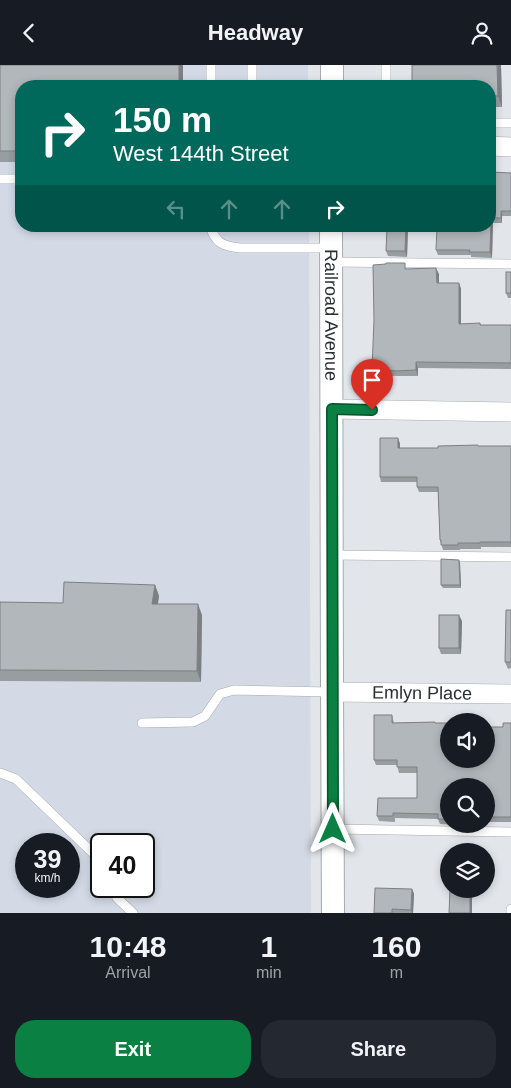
<!DOCTYPE html>
<html lang="en">
<head>
<meta charset="utf-8">
<style>
	:root { --surface:#171b24; --page:#242831; --text:#f1f3f6; --muted:#9ea1a6; --accent:#0b8043 }
	body { margin:0; font-family:Arial,sans-serif; background:var(--page); color:var(--text); height:100vh; display:flex; flex-direction:column; font-size:19px; white-space:nowrap }
	* { box-sizing:border-box; margin:0 }
	p { font-size:16px; color:var(--muted) }
	.icon { flex:none; width:28px; height:28px; fill:none; stroke:currentColor; stroke-width:2; stroke-linecap:round; stroke-linejoin:round }
	.map { position:relative; height:848px; overflow:hidden }
	.drawer { display:flex; flex-direction:column; background:var(--surface); flex:1 }
	.drawer>* { flex:none }
	.guide { position:absolute; left:15px; top:15px; width:481px; height:152px; border-radius:20px; box-shadow:0 2px 8px #0003; background:#00695c; color:#fff; overflow:hidden }
	.fabs { position:absolute; left:440px; top:648px; display:grid; gap:10px }
	.fabs a { display:grid; place-items:center; width:55px; height:55px; border-radius:50%; background:var(--surface); box-shadow:0 2px 8px #0003; font-size:25px }
	.speed { position:absolute; left:15px; top:768px; display:flex; gap:10px; font-size:25px; font-weight:700; text-align:center }
	.speed>* { display:grid; place-content:center; width:65px; height:65px; border-radius:50%; background:var(--surface); box-shadow:0 2px 8px #0003; line-height:1 }
	.speed small { font-size:12px; font-weight:400 }
	.speed .limit { border:2px solid #111; border-radius:8px; background:#fff; color:#111 }
	.pin { position:absolute; display:grid; place-items:center; width:42px; height:42px; color:#fff; margin:-51px -21px; border-radius:50% 50% 50% 0; rotate:-45deg; box-shadow:0 0 5px #0007 }
	.pin .icon { rotate:45deg }
	.me { position:absolute; width:55px; margin:-28px; rotate:0deg; stroke-linejoin:round; filter:drop-shadow(0 0 4px #0008) }
	.turn { display:flex; align-items:center; gap:18px; height:105px; padding:0 15px; font-size:22px }
	.turn .icon { width:65px; height:65px; stroke-width:2.5 }
	.turn b { display:block; font-size:35px; line-height:42px }
	.lanes { display:flex; align-items:center; height:48px; padding:0 15px; background:#0003; justify-content:center; gap:25px; direction:ltr }
	.lanes .off { opacity:.35 }
	.eta { display:flex; justify-content:space-evenly; align-items:center; height:85px; text-align:center }
	.eta b { font-size:30px; font-weight:800; line-height:35px }
	.primary-button { display:flex; gap:10px; margin-top:auto; padding:10px 15px }
	.primary-button a { flex:1; height:58px; border-radius:20px; background:var(--accent); color:#fff; font-size:20px; font-weight:800; line-height:58px; text-align:center }
	.primary-button a+a { background:var(--page); color:var(--text) }
	header { display:flex; justify-content:space-between; align-items:center; height:65px; padding:0 15px; background:var(--surface); font-size:22px; font-weight:800 }
	.map>svg:first-child { display:block }
	.built { fill:#d3dae6; fill-rule:evenodd }
	.lines { fill:none; stroke-linecap:round; stroke-linejoin:round }
	.service-casing { stroke:#a7aaaf; stroke-width:10 }
	.minor-casing { stroke:#a7aaaf; stroke-width:20 }
	.tertiary-casing { stroke:#a7aaaf; stroke-width:24 }
	.service { stroke:#fff; stroke-width:9 }
	.minor { stroke:#fff; stroke-width:19 }
	.tertiary { stroke:#fff; stroke-width:22 }
	.wall { fill:#989da0 }
	.shaded-wall { fill:#7c8082 }
	.building { fill:#b1b7ba; stroke:#7c8082 }
	.route-casing { stroke:#07532c; stroke-width:12 }
	.route { stroke:#0b8043; stroke-width:9 }
	.labels { text-anchor:middle; dominant-baseline:central; stroke-width:5; stroke-linejoin:round; paint-order:stroke }
	.street-label { font-size:18px; fill:#2c2e30; stroke:#fff }
</style>
</head>
<body>
<header><svg class="icon" aria-label="back" viewBox="0 0 24 24"><path d="M15 5l-7 7 7 7"/></svg>Headway<svg class="icon" aria-label="person" viewBox="0 0 24 24"><circle cx="12" cy="8" r="4"/><path d="M4 21q1-7 8-7t8 7"/></svg></header>
<div class="map">
<svg width="511" height="848" viewBox="0 0 511 848">
	<rect width="100%" height="100%" fill="#e2e6eb"/>
	<path class="built" d="M0 0H308V21H21V161H309L311 848H0ZM26 779H69V821H26ZM101 779H144V821H101Z"/>
	<g class="lines">
		<g class="service-casing">
			<g id="service">
				<path d="M386 0V21"/>
				<path d="M211 21V0"/>
				<path d="M252 21V0"/>
				<path d="M490 58H511"/>
				<path d="M0 114H21"/>
				<path d="M210 161C216 179 223 181 240 183H331"/>
				<path d="M332 197 511 199"/>
				<path d="M332 490 511 492"/>
				<path d="M142 658 193 657 205 651 220 629 234 625 332 627"/>
				<path d="M0 708 16 714 99 794 101 798"/>
				<path d="M333 764 511 767"/>
				<path d="M112 821 117 833 133 848"/>
				<path d="M511 848V844"/>
			</g>
		</g>
		<g class="minor-casing">
			<g id="minor">
				<path d="M490 81 511 82"/>
				<path d="M332 344 511 347"/>
				<path id="s1" d="M332 627 511 629"/>
			</g>
		</g>
		<g class="tertiary-casing">
			<g id="tertiary">
				<path d="M332 21V0"/>
				<path id="s2" d="M331 161 332 627 333 848"/>
			</g>
		</g>
		<use href="#service" class="service"/>
		<use href="#minor" class="minor"/>
		<use href="#tertiary" class="tertiary"/>
	</g>
	<g class="wall">
		<path d="M0 0 21 21V97H0Z"/>
		<path d="M501 0 502 42H490V21Z"/>
		<path d="M490 107 511 108V151H502V158H493L492 193 471 192V190H438L436 185Z"/>
		<path d="M373 161H408L407 192 388 191 386 186 387 167H375Z"/>
		<path d="M407 204 439 209V218H459L461 224V259L480 258 481 260H511V304L418 303V311H398L374 310 372 304Z"/>
		<path d="M511 207V233H508L506 228Z"/>
		<path d="M398 373 400 379V383H438L478 381H511V482H481V484H460V485H443L440 475 438 427H419L417 422V417H381L380 412Z"/>
		<path d="M460 498 461 523H443L441 520Z"/>
		<path d="M155 520 159 531 158 539 202 550 201 617 0 616V537L63 538Z"/>
		<path d="M511 545V603L508 604 505 597Z"/>
		<path d="M462 556 461 589H441L439 583Z"/>
		<path d="M392 650 394 658 435 657 449 694 511 658V757H486V721H449V759H460V760L440 759 438 754 395 753V757L379 756 377 751 417 733V708H399L397 700H376L374 695Z"/>
		<path d="M412 824 414 829 413 848H374Z"/>
	</g>
	<g class="shaded-wall">
		<rect x="179" y="0" width="4" height="21"/>
		<path d="M497 0H501L502 42 498 31Z"/>
		<path d="M501 146 502 151V158L501 153Z"/>
		<path d="M491 153 493 158 492 193 490 187Z"/>
		<path d="M406 161H408L407 192 405 186Z"/>
		<path d="M436 203 439 209V224L437 218Z"/>
		<path d="M459 218 461 224V265L459 259Z"/>
		<path d="M416 297 418 303V311L416 305Z"/>
		<path d="M398 373 400 379V389L398 383Z"/>
		<path d="M459 495 460 498 461 523 460 520Z"/>
		<path d="M155 520 159 531 156 550 152 539Z"/>
		<path d="M198 539 202 550 201 617 197 606Z"/>
		<path d="M459 550 462 556 461 589 459 583Z"/>
		<path d="M412 824 414 829 413 848H412L411 845Z"/>
		<path d="M470 824 472 831V848H470Z"/>
	</g>
	<g class="building">
		<path d="M0 0H179V21H21V86H0Z"/>
		<path d="M412 0H497L498 31H490V21H412Z"/>
		<path d="M490 107 511 108V146H501V153H491L490 187H469L470 185H436L437 161H490Z"/>
		<path d="M373 161H406L405 186H386L387 161Z"/>
		<path d="M386 198H405V204L436 203 437 218H459V259L480 258V260H511V298L416 297V305L396 306 372 304 374 255 373 200 386 199Z"/>
		<rect x="506" y="207" width="5" height="21"/>
		<path d="M380 373H398V383H438V381L478 380V381H511V477H480V478H458V480H441V475H440L438 422H417V412H380Z"/>
		<path d="M441 494 459 495 460 520H441Z"/>
		<path d="M64 517 155 520 152 539H198L197 606 0 605V537L63 538Z"/>
		<path d="M506 545H511V597H505Z"/>
		<rect x="439" y="550" width="20" height="33"/>
		<path d="M374 650H392V658L435 657V658H449V694H486V662H503V658H511V752H486V721H449V754H438V749L393 748V751H377L378 733H417V702H397V695H374Z"/>
		<path d="M375 823 412 824 411 845 392 844V848H374Z"/>
		<path d="M450 824H470V848H449Z"/>
	</g>
	<g class="lines">
		<g class="route-casing">
			<path id="route" d="M333 764 332 344 372 345"/>
		</g>
		<use href="#route" class="route"/>
	</g>
	<g class="labels">
		<g class="street-label">
			<text stroke="none"><textPath href="#s2" startOffset="89">Railroad Avenue</textPath></text>
			<text stroke="none"><textPath href="#s1" startOffset="90">Emlyn Place</textPath></text>
		</g>
	</g>
</svg>
<div class="fabs">
<a><svg class="icon" aria-label="sound" viewBox="0 0 24 24"><path d="M4 9h4l5-4v14l-5-4H4zM17 9q2 3 0 6"/></svg></a>
<a><svg class="icon" aria-label="search" viewBox="0 0 24 24"><circle cx="10" cy="10" r="6"/><path d="M15 15l6 6"/></svg></a>
<a><svg class="icon" aria-label="layers" viewBox="0 0 24 24"><path d="M12 4l9 5-9 5-9-5zM3 14l9 5 9-5"/></svg></a>
</div>
<div class="speed"><div>39<small>km/h</small></div><div class="limit">40</div></div>
<div class="pin" style="left:372px;top:345px;background:#d93025"><svg class="icon" aria-label="arrive" viewBox="0 0 24 24"><path d="M6 21V4h12l-3 4 3 4H6"/></svg></div>
<svg class="me" style="left:333px;top:764px" viewBox="-20 -20 40 40"><path d="M0-17L14 15 0 8-14 15z" fill="#0b8043" stroke="#fff" stroke-width="4"/></svg>
<div class="guide">
<div class="turn"><svg class="icon" aria-label="right" viewBox="0 0 24 24"><path d="M7 20v-9h11M14 6l5 5-5 5"/></svg><div><b>150 m</b>West 144th Street</div></div>
<div class="lanes"><svg class="icon off" aria-label="left" viewBox="0 0 24 24"><path d="M17 20v-9H6M10 6l-5 5 5 5"/></svg><svg class="icon off" aria-label="ahead" viewBox="0 0 24 24"><path d="M12 20V5M6 11l6-6 6 6"/></svg><svg class="icon off" aria-label="ahead" viewBox="0 0 24 24"><path d="M12 20V5M6 11l6-6 6 6"/></svg><svg class="icon" aria-label="right" viewBox="0 0 24 24"><path d="M7 20v-9h11M14 6l5 5-5 5"/></svg></div>
</div>
</div>
<section class="drawer">
<div class="eta">
<div><b>10:48</b><p>Arrival</p></div>
<div><b>1</b><p>min</p></div>
<div><b>160</b><p>m</p></div>
</div>
<div class="primary-button"><a>Exit</a><a>Share</a></div>
</section>
</body>
</html>
